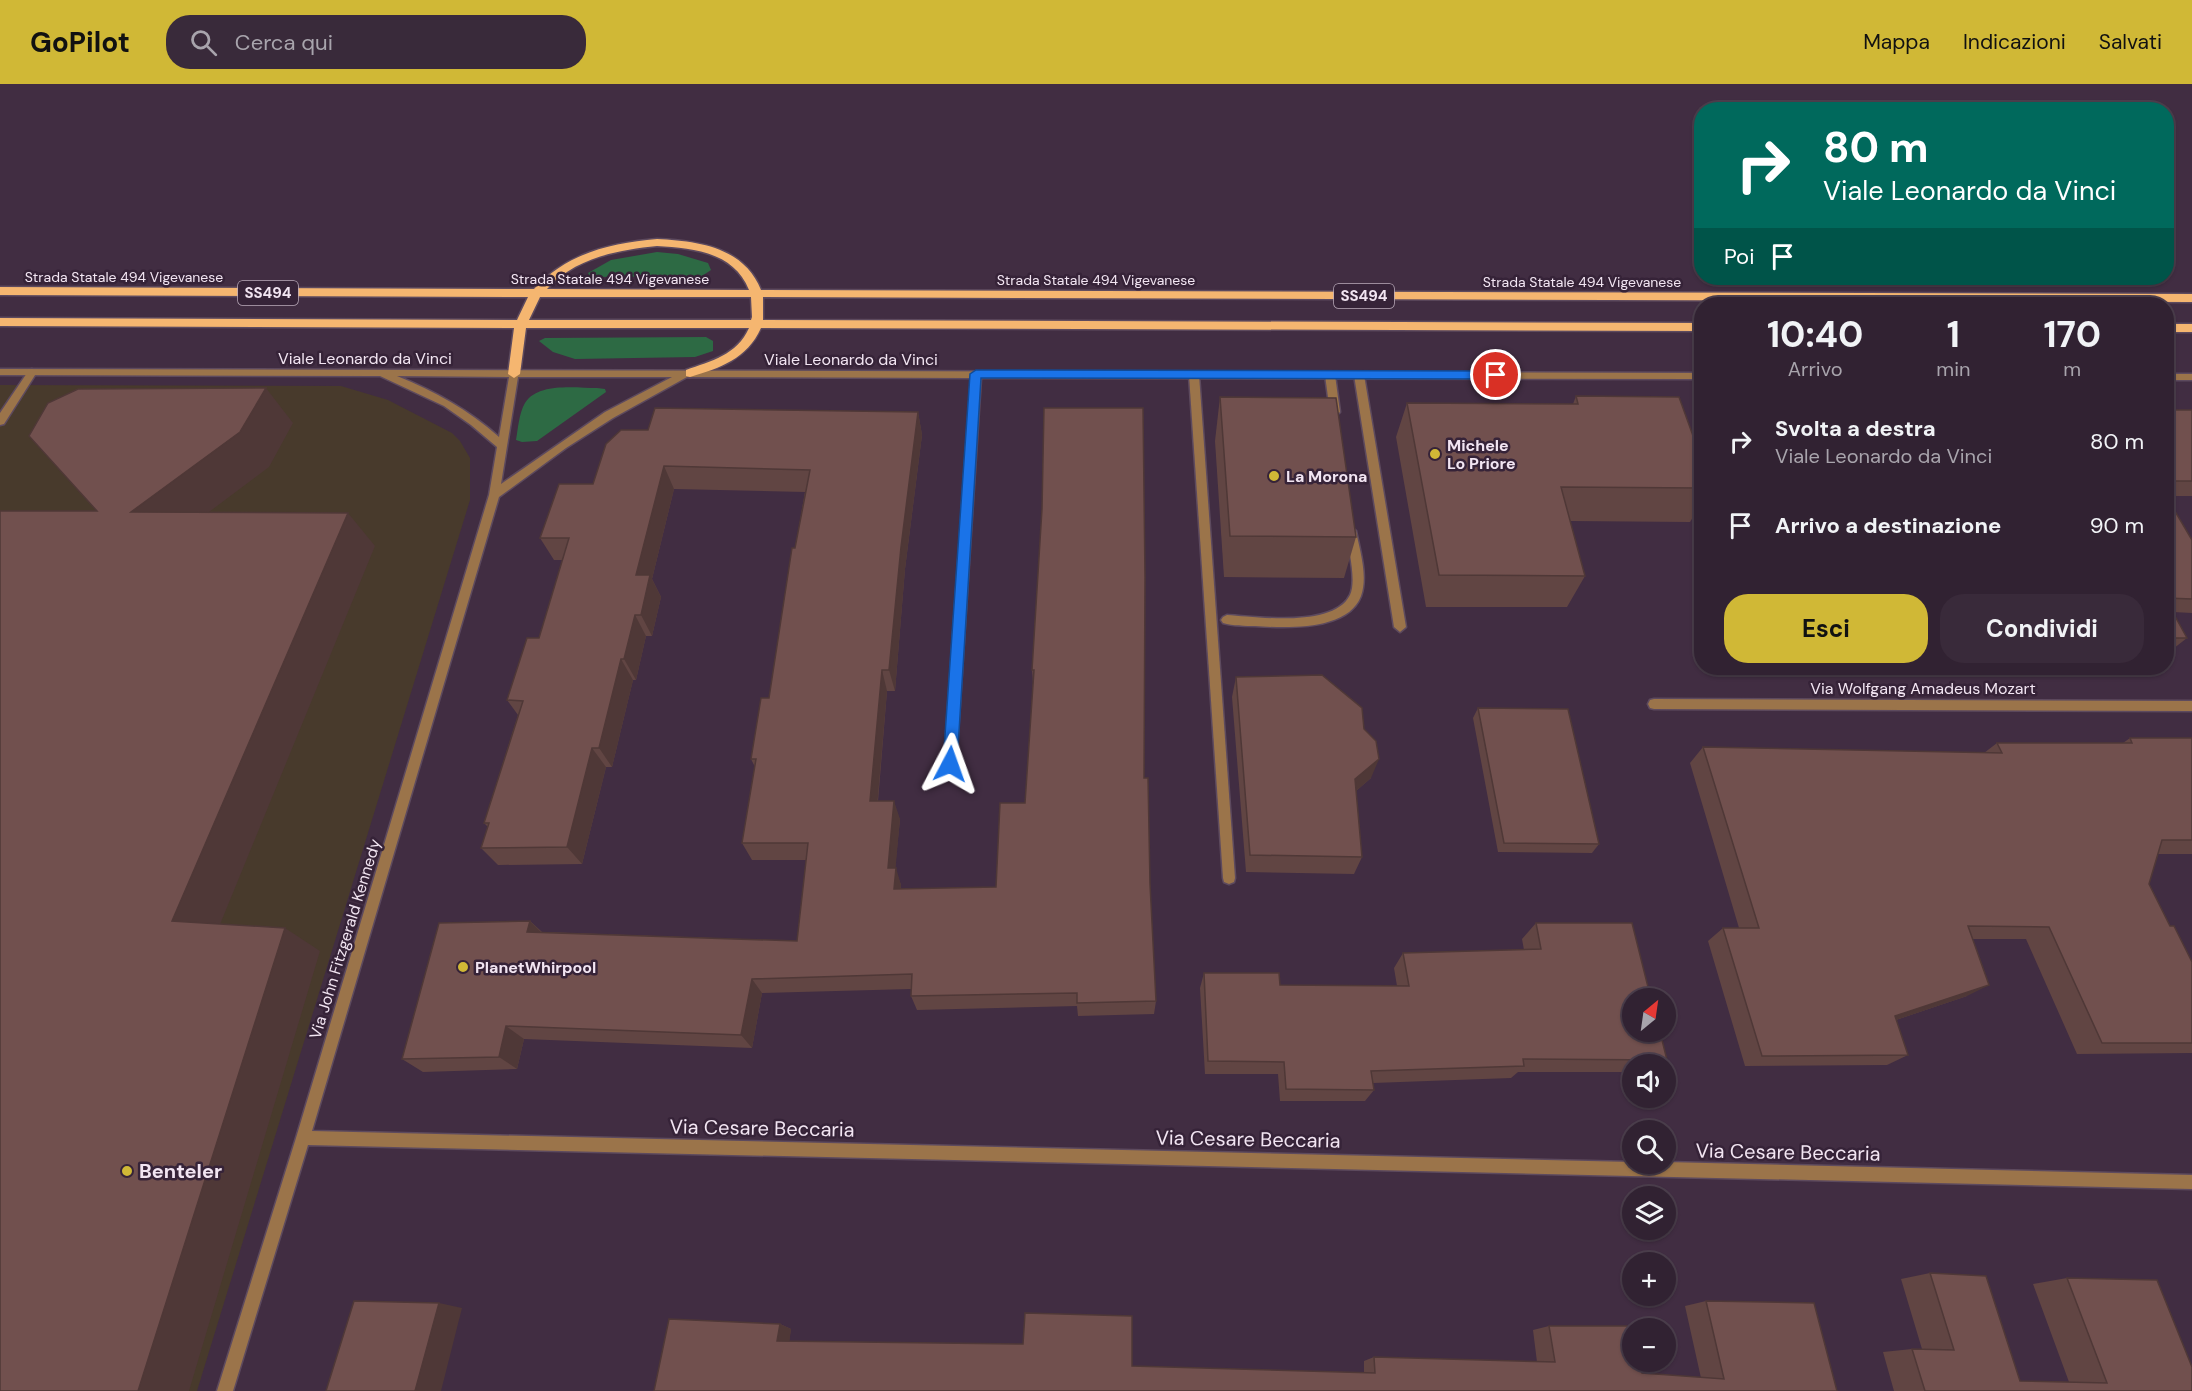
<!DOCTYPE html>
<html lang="it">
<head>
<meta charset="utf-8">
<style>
	:root { --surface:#312232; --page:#392a3a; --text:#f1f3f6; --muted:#a8a4ac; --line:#4c3f4d; --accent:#d0b836 }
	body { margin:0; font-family:"DM Sans",sans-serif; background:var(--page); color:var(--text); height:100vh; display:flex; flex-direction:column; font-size:22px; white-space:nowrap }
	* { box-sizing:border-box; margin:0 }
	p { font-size:20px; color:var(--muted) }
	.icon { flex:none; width:33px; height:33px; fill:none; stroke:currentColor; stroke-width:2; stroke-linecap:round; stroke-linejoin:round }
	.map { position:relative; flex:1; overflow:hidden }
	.side { position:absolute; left:1694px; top:213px; width:480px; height:378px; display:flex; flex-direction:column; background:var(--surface); border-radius:24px; box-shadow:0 2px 4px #0004,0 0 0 2px var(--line) }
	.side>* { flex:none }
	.top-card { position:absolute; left:1694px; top:18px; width:480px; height:183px; border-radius:24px; box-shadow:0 2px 4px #0004,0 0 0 2px var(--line); background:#00695c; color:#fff; overflow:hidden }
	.needle { width:39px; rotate:29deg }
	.buttons { position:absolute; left:1622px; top:904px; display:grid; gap:12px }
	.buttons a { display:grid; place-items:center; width:54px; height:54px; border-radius:50%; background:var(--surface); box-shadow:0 2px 4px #0004,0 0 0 2px var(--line); font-size:30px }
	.pin { position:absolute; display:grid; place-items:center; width:51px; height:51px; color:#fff; margin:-26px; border:3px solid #fff; border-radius:50%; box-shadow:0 2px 6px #0007 }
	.me { position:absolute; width:66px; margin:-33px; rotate:4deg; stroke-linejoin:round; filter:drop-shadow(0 0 4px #0008) }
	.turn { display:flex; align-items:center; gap:21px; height:126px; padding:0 30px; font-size:27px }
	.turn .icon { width:78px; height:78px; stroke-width:2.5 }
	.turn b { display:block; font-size:42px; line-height:51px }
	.then { display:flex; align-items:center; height:57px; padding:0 30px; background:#0003; gap:12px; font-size:22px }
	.eta { display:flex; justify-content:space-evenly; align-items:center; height:102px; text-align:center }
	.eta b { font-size:36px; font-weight:700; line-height:42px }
	.action { display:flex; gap:12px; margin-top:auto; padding:12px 30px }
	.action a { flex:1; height:69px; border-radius:24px; background:var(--accent); color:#111; font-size:24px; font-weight:700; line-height:69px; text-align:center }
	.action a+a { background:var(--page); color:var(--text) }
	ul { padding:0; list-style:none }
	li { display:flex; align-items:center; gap:18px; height:84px; padding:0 30px }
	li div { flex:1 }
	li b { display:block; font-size:22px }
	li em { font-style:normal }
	header { display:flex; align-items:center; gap:36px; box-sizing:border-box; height:84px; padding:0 30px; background:var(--accent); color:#111 }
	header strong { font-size:28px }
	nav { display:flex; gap:33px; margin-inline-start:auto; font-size:21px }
	.search { width:420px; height:54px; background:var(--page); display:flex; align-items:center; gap:15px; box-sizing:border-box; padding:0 21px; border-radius:24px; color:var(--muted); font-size:22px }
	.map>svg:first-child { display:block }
	.industrial { fill:#483a2c }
	.green { fill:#2d6a44 }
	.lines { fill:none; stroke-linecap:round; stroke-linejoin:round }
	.service-casing { stroke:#5d4a5e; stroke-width:3 }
	.minor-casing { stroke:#5d4a5e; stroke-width:3 }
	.primary-casing { stroke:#5d4a5e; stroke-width:3 }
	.service { fill:#9b744a; fill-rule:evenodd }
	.minor { fill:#9b744a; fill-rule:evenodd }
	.primary { fill:#f5b670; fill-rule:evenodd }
	.wall { fill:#614543 }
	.shaded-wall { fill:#4f3837 }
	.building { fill:#71504e; stroke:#4f3837; stroke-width:1.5 }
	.route { fill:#1a73e8; stroke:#114b97; stroke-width:1.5 }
	.poi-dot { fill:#d0b836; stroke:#362338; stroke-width:2 }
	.labels { text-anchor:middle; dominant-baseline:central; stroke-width:5; stroke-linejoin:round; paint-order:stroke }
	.far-street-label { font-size:14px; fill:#f2e5f2; stroke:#362338 }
	.shield { fill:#362338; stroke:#baabba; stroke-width:1.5 }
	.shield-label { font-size:15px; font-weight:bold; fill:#f2e5f2 }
	.street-label { font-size:16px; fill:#f2e5f2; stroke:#362338 }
	.poi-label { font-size:16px; font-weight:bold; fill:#f2e5f2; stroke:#362338; text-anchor:start }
	.near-street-label { font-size:20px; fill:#f2e5f2; stroke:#362338 }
	.near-poi-label { font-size:20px; font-weight:bold; fill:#f2e5f2; stroke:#362338; text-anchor:start }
</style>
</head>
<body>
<header>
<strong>GoPilot</strong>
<div class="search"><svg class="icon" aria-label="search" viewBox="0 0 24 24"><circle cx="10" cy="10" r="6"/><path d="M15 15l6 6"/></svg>Cerca qui</div>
<nav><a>Mappa</a><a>Indicazioni</a><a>Salvati</a></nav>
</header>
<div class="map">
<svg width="2192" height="1307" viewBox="0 0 2192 1307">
	<rect width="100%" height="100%" fill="#412d42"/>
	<path class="industrial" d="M0 301 341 302 388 316 452 349 460 357 470 374V416L197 1307H0Z"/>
	<g class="green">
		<path d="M657 168 678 170 708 179 711 186 702 192 590 193 588 189 611 176Z"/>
		<path d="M706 253 713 257V267L695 273 575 275 553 268 539 257 545 254Z"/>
		<path d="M597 304 605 305 606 308 537 357 522 358 516 356C518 345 519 329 525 319 538 298 576 304 597 304Z"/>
	</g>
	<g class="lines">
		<g class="service-casing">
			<g id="service">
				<path d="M32 285 37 288 4 340 0 341V329L29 286Z"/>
				<path d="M1194 288 1199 291 1235 794 1234 798 1229 800 1224 798 1223 794 1189 291Z"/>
				<path d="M1330 288 1335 291 1340 328 1335 332 1330 328 1325 291Z"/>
				<path d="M1359 288 1364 291 1406 543 1400 548 1394 543 1354 291Z"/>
				<path d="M1351 443 1356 447C1360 467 1368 492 1361 512 1348 547 1286 544 1255 542 1245 542 1233 542 1223 539L1221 536 1223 533 1227 531C1257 533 1334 544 1350 511 1357 496 1348 464 1346 447Z"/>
			</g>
		</g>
		<g class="minor-casing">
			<g id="minor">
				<path d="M0 285 1701 289V295L981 294 956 680 954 684 950 685 946 684 944 680 971 294 687 293 613 334 566 364 499 413 312 1047 1632 1078V1080H1665V1078L2192 1091V1105L308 1061 233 1307H217L296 1054 489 411 497 363 471 341 444 322 380 292 0 291ZM397 292 509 293 499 353C469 326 434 307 397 292ZM518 293H672L605 328 501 400Z"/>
				<rect x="2166" y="290" width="26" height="6"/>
				<path d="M1654 615 2192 617V627L1654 625 1650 624 1648 620 1650 616Z"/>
			</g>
		</g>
		<g class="primary-casing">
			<g id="primary">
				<path d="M657 155C698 157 744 163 761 206L2192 210V218L763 213V236L1701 239V247L761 244C747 275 720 284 690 293L686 292V286C711 277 737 271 749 244H526L520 290 514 294 508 290 514 244 0 242V234L517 236 528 213 0 211V203L534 205C567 169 611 159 657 155ZM657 162C693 164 734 168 749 206L547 205C575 174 617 166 657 162ZM540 213H751L752 233 751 236H529Z"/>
				<rect x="2166" y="240" width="26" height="8"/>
			</g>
		</g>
		<use href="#service" class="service"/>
		<use href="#minor" class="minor"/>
		<use href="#primary" class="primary"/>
	</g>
	<g class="wall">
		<path d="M1576 312 1701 374V420L1690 438 1570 437 1585 492 1567 523H1426L1396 353 1407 319 1573 320Z"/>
		<path d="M1220 313 1356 453 1344 494 1224 493 1215 357Z"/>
		<path d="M2166 326H2192V412H2166L2192 456V529L2173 528 2166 554Z"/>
		<path d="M918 328 922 351 905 485 895 607H887L878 717 900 735 895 784 901 801V805L996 803 1025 719 1033 599 1032 586 1042 425 1144 694 1156 917 1154 930 1078 932 1077 922 917 926 911 912V905L762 909 752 964 524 955 517 985 423 988 402 975 530 837 542 848 797 857 806 776H752L742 759 755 683 751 675 769 614 805 408 674 405 652 495 661 513 652 552H646L636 596H633L612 683H606L582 780 498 781 481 764 488 743 484 739 518 631 507 616 539 554 563 476H554L540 454 593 400 648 346Z"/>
		<path d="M2166 554H2187L2169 568H2166Z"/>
		<path d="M1236 593 1364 645 1371 694 1356 707 1362 773 1354 790 1246 788 1232 613Z"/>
		<path d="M1478 624 1599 760 1592 769 1498 768 1473 634Z"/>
		<path d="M2130 654H2192V770H2158L2149 800 2170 842 2192 878V969L2077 970 2026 855H1973L1967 912 1896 936 1908 971 1887 981 1745 982 1708 857 1723 844H1739L1690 679 1703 663 1984 669 1997 659H2123Z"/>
		<path d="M1536 839 1667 976 1659 981H1632V988H1518L1511 994 1373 999 1374 1006 1365 1017H1280L1278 990H1205L1200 904 1204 889 1280 901 1397 902 1394 884 1403 869 1524 866 1522 855Z"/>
		<path d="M1930 1189 2020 1297 2069 1298 2033 1200 2067 1194 2192 1307H1894L1883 1268 1912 1265H1922L1901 1195Z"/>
		<path d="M1706 1217 1837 1307H654L780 1240 791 1245 789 1257 1132 1282 1364 1289V1277L1374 1273 1537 1278 1533 1246 1549 1242 1642 1289 1701 1294 1685 1222Z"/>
	</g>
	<g class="shaded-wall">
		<path d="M266 304 293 339 269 383 165 461 131 428Z"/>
		<path d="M918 328 922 351 905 485 895 607 889 586 901 463Z"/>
		<path d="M664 382 674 405 652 495 661 513 652 552 641 531 636 491Z"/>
		<path d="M348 429 375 462 212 860 172 837Z"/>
		<path d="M635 531 646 552 636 596 624 575Z"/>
		<path d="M621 575 633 596 612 683 599 664Z"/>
		<path d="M882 586 887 607 876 735 870 717Z"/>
		<path d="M592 664 606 683 582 780 567 763Z"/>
		<path d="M1379 675 1371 694 1348 714 1355 695Z"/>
		<path d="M894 717 900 735 894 801 888 784Z"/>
		<path d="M896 784 901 801 900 821 894 805Z"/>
		<path d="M530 837 546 853 527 848Z"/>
		<path d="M285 844 320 867 189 1307H138Z"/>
		<path d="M752 895 762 909 752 964 741 951Z"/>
		<path d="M1989 901 1967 912 1875 943 1895 932Z"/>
		<path d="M506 942 524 955 517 985 499 973Z"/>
		<path d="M439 1219 462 1224 441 1307H415Z"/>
		<path d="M780 1240 791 1245 789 1261 777 1257Z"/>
	</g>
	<g class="building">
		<path d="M266 304 240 348 131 428 348 429 172 837 285 844 138 1307H0V427H97L29 352 48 319 78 305Z"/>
		<path d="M1576 312 1679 313 1701 374V404L1561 403 1585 492 1439 491 1407 319 1578 320Z"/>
		<path d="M1220 313 1336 314 1356 453 1230 452Z"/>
		<path d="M655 324 918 328 901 463 889 586H882L870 717H894L888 784H896L894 805 996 803 1000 719H1025L1034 586H1032L1042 425 1044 324H1143L1145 493 1144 694H1148L1150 800 1156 917 1077 919V909L911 912 912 890 752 895 741 951 506 942 499 973 402 975 439 839 530 837 527 848 797 857 808 759H742L756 675H751L761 614H769L792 464H795L810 386 664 382 636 491H650L641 531H635L624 575H621L599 664H592L567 763 481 764 489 739H484L523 617 507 616 527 554H539L569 454H540L559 400H593L606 360 621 346H648Z"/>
		<rect x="2166" y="326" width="26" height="71"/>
		<path d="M2166 412 2192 456V515L2166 514Z"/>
		<path d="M2166 516 2187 554H2166Z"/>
		<path d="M1322 591 1362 624 1364 645 1376 657 1379 675 1355 695 1362 773 1250 771 1236 593Z"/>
		<path d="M1478 624 1568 625 1599 760 1504 759Z"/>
		<path d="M2130 654H2192V756H2162L2149 800 2170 842H2174L2192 878V959H2102L2049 843 1968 842 1989 901 1895 932 1908 971 1762 972 1723 844H1759L1703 663 2002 669 1997 659H2132Z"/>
		<path d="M1536 839H1632L1651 915H1632V948H1660L1667 976 1523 975 1524 982 1371 987 1374 1006 1286 1005 1284 978 1208 977 1204 889H1279L1280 901 1409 902 1403 869 1541 865Z"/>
		<path d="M1930 1189 1986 1192 2020 1297 2107 1299 2067 1194 2157 1196 2192 1283V1307H1925L1912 1265 1954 1266Z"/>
		<path d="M354 1217 439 1219 415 1307H425H326Z"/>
		<path d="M1706 1217 1814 1219 1837 1307H654L669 1235 780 1240 777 1257 1023 1260 1025 1229 1132 1232V1282L1375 1289 1374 1273 1555 1278 1549 1242H1632V1278H1639L1642 1289 1724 1295Z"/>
	</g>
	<path class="route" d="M976 286 1496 287 1502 291 1496 295 981 294 957 680 955 684H946L943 680 970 290Z"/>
	<g class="poi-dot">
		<circle cx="1435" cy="370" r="6"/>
		<circle cx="1274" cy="392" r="6"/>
		<circle cx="463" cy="883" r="6"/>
		<circle cx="127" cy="1087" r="6"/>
	</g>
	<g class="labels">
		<g class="far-street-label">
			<text x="124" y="193">Strada Statale 494 Vigevanese</text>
			<text x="610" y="195">Strada Statale 494 Vigevanese</text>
			<text x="1096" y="196">Strada Statale 494 Vigevanese</text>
			<text x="1582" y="198">Strada Statale 494 Vigevanese</text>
		</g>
		<g class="shield">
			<rect x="238" y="197" width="60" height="24" rx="4.5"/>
			<rect x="1334" y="200" width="60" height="24" rx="4.5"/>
		</g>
		<g class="shield-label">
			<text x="268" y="209">SS494</text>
			<text x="1364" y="212">SS494</text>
		</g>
		<g class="street-label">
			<text x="365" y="274">Viale Leonardo da Vinci</text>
			<text x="851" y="275">Viale Leonardo da Vinci</text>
			<text x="1923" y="604">Via Wolfgang Amadeus Mozart</text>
			<text transform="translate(345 855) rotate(-73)">Via John Fitzgerald Kennedy</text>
		</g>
		<g class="poi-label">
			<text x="1447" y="361">Michele<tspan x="1447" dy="18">Lo Priore</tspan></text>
			<text x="1286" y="392">La Morona</text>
			<text x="475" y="883">PlanetWhirpool</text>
		</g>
		<g class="near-street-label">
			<text transform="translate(762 1044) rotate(1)">Via Cesare Beccaria</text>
			<text transform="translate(1248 1055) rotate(1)">Via Cesare Beccaria</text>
			<text transform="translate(1788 1068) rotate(1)">Via Cesare Beccaria</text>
		</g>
		<g class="near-poi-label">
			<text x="139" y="1087">Benteler</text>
		</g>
	</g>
</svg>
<div class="buttons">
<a><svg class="needle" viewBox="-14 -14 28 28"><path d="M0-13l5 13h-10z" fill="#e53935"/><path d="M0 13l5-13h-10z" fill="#a8a4ac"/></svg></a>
<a><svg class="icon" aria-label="sound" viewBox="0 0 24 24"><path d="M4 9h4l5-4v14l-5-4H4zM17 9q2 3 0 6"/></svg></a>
<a><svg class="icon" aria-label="search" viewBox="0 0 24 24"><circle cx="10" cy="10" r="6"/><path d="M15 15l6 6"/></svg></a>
<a><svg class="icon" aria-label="layers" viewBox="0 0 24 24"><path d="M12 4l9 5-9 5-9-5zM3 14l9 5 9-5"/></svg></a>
<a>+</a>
<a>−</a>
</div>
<div class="pin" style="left:1496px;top:291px;background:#d93025"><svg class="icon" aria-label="arrive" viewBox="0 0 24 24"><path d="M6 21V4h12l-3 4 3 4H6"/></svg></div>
<svg class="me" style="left:950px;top:680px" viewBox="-20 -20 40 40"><path d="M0-17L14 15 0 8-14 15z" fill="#1a73e8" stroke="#fff" stroke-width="4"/></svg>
<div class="top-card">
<div class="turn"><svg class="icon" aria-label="right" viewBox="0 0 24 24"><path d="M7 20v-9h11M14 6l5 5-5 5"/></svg><div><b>80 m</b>Viale Leonardo da Vinci</div></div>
<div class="then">Poi<svg class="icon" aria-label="arrive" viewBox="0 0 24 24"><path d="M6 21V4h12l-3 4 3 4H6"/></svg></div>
</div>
<section class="side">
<div class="eta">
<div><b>10:40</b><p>Arrivo</p></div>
<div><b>1</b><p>min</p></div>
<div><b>170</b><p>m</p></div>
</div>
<ul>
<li><svg class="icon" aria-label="right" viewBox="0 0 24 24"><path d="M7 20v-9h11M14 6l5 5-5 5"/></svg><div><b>Svolta a destra</b><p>Viale Leonardo da Vinci</p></div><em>80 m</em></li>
<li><svg class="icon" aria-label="arrive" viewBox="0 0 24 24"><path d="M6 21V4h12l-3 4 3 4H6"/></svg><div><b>Arrivo a destinazione</b></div><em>90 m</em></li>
</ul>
<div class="action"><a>Esci</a><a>Condividi</a></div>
</section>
</div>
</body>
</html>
